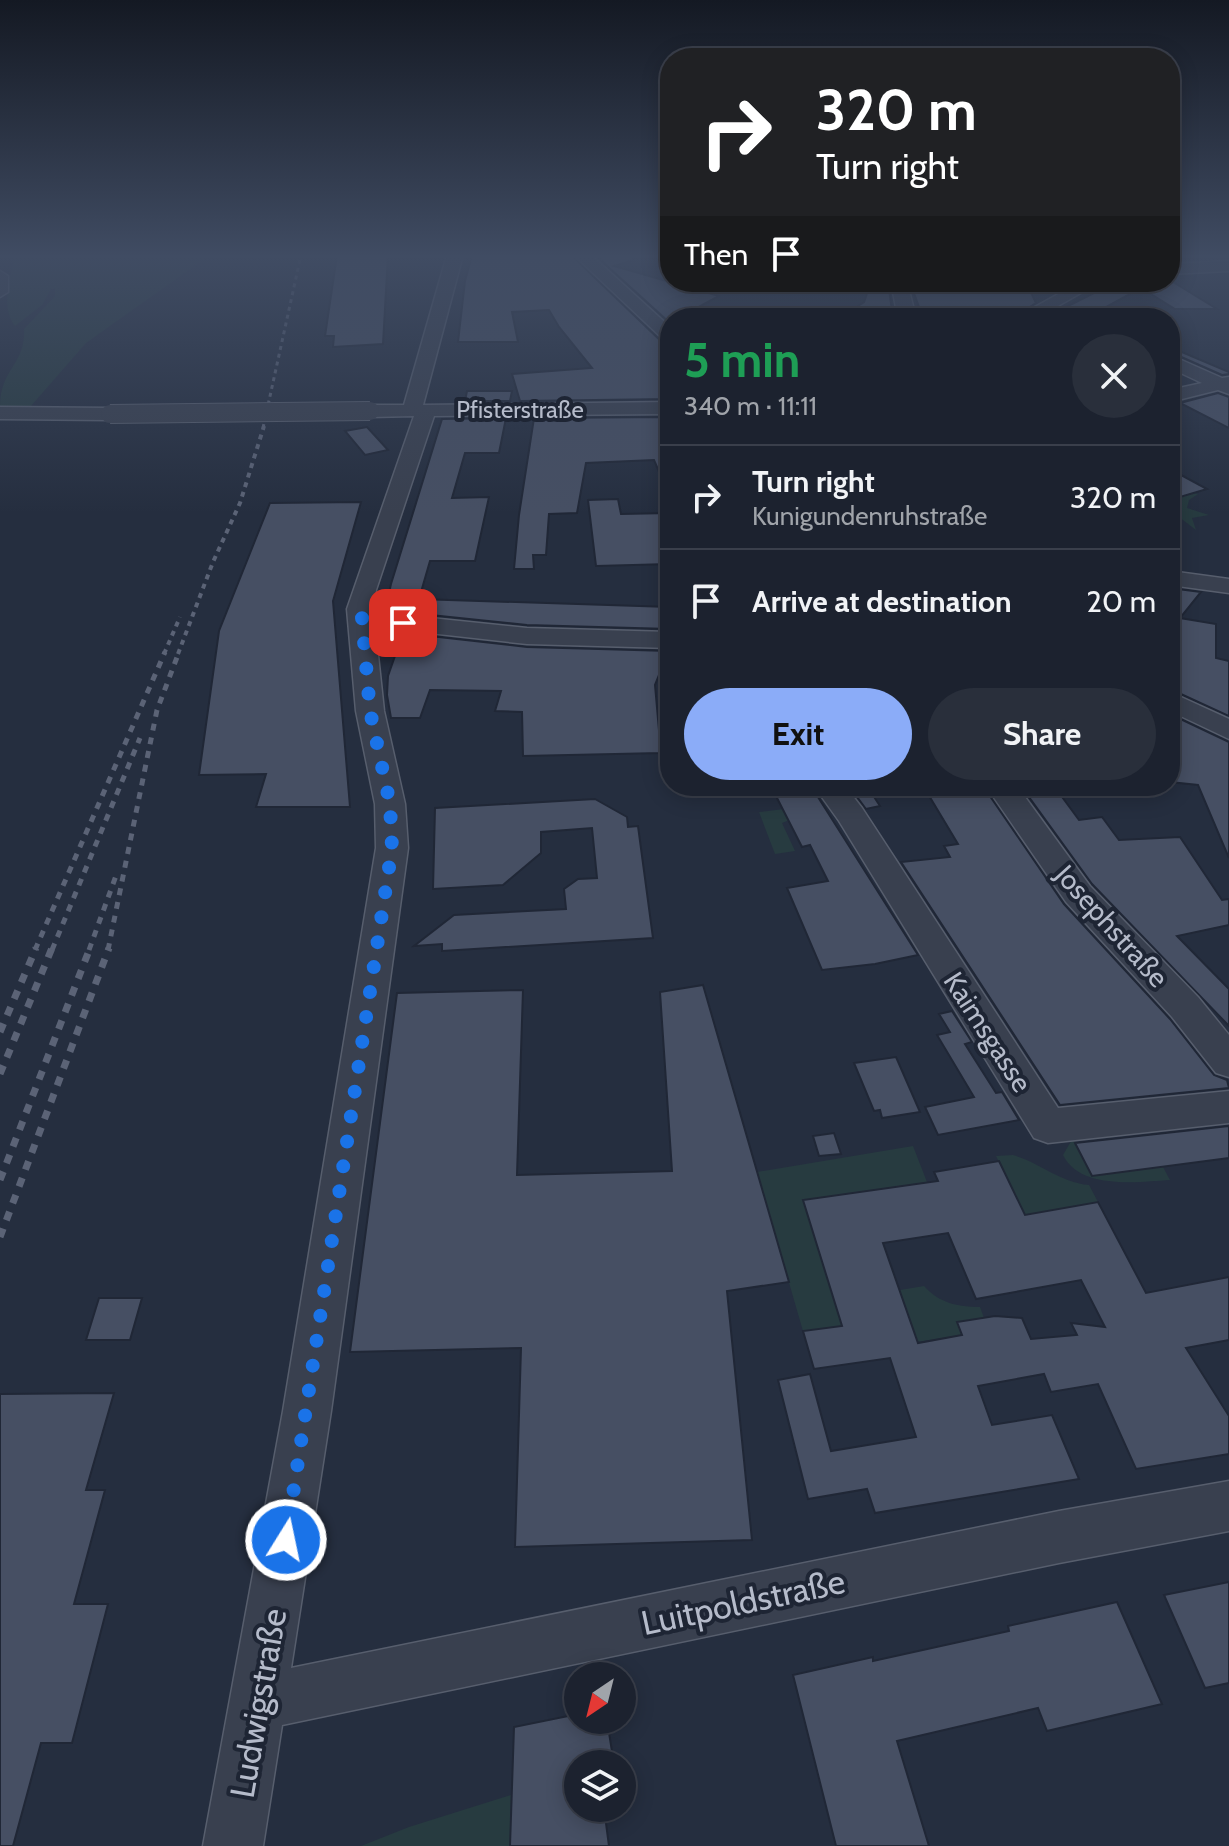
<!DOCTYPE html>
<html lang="en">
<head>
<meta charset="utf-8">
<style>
	:root { --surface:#1c222f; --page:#292f3b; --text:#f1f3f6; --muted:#a0a4aa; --line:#3a3f4b; --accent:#8bacf8 }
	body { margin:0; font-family:Cabin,sans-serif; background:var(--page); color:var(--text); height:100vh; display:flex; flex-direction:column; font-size:30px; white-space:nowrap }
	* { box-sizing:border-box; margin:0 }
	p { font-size:26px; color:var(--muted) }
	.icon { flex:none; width:44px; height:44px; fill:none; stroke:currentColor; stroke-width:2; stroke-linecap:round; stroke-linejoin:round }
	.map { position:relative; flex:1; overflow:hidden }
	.panel { position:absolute; left:660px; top:308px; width:520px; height:488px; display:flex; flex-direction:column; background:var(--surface); border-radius:32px; box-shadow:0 4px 20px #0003,0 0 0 2px var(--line) }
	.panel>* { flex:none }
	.guide { position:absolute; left:660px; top:48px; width:520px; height:244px; border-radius:32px; box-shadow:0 4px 20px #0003,0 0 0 2px var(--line); background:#202124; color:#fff; overflow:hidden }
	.needle { width:52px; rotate:215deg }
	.tools { position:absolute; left:564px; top:1662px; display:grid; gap:16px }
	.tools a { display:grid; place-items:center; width:72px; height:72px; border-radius:50%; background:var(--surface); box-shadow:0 4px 20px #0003,0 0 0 2px var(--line); font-size:40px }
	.pin { position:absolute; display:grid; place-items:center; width:68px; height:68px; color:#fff; margin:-34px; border-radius:16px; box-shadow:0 4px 12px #0006 }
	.me { position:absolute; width:88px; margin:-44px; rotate:10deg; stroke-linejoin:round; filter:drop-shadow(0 0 6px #0008) }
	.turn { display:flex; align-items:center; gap:28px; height:168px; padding:0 24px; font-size:36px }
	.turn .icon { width:104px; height:104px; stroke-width:2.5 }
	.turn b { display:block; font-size:56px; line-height:68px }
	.then { display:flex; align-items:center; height:76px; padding:0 24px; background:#0003; gap:16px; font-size:30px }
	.round { display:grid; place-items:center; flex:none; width:84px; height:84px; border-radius:42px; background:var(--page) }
	.headline { display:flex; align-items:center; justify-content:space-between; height:136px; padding:0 24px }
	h1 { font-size:48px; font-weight:800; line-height:60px; color:#1e9e55 }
	.action { display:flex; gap:16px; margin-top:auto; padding:16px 24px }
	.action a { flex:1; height:92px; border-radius:48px; background:var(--accent); color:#111; font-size:32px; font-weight:800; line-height:92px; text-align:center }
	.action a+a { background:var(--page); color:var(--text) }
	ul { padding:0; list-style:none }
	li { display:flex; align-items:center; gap:24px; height:104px; padding:0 24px; border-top:2px solid var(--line) }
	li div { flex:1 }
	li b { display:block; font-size:30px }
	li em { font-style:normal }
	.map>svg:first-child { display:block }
	.green { fill:#273b40 }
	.building { fill:#464f63; stroke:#202736; stroke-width:2; fill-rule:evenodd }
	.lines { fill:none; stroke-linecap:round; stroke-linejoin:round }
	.minor-casing { stroke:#575e6d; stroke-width:3 }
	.minor { fill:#39404f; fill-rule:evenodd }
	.rail-far3 { stroke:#5b6376; stroke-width:3; stroke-dasharray:4 4; stroke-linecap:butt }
	.rail-far2 { stroke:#5b6376; stroke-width:4; stroke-dasharray:5 5; stroke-linecap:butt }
	.rail-far1 { stroke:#5b6376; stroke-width:5; stroke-dasharray:7 7; stroke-linecap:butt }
	.rail { stroke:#5b6376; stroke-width:7; stroke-dasharray:9 9; stroke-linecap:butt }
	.minor-bridge-casing { stroke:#575e6d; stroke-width:20; stroke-linecap:butt }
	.minor-bridge { stroke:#39404f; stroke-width:18 }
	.route { stroke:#1a73e8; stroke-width:14; stroke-dasharray:0 25.2 }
	.labels { text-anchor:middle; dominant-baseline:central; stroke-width:8; stroke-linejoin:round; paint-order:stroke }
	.far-street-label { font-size:24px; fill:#b5bbca; stroke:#1e2534 }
	.street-label { font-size:28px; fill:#b5bbca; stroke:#1e2534 }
	.near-street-label { font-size:34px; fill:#b5bbca; stroke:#1e2534 }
</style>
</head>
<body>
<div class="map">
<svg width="1229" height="1846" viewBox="0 0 1229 1846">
	<rect width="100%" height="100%" fill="#252e3f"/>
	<g class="green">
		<path d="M14 255H210L86 343 31 406H0C0 369 26 364 24 329L55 296V289H51L42 305 15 326C0 307 11 278 14 255Z"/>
		<path d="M1170 488 1198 494 1189 500 1187 508 1209 515 1192 518 1196 530 1170 510Z"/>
		<path d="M792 808 812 811 782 823 795 851 775 854 759 812Z"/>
		<path d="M1073 1138 1092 1176 1163 1167 1170 1180C1138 1182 1080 1190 1063 1155Z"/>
		<path d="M913 1146 927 1182 803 1200 842 1326 803 1331 757 1172Z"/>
		<path d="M1013 1155C1041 1163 1059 1182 1089 1185L1098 1202 1025 1215 996 1156Z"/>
		<path d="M924 1286C939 1303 958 1307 980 1307L984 1318 957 1322 962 1335 917 1342 900 1290Z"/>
		<path d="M511 1795 510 1846H361L409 1827Z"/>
	</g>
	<g class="building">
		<path d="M337 255H388L383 344 333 347 334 336H325Z"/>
		<path d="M472 255H571L662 342 670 344V399L520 401 512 374 592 368 559 327 549 310 512 312 518 342H458L465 281Z"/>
		<path d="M595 255H633L634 260 614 266 719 296 695 309 681 311 690 318H670V323Z"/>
		<path d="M871 282H888L893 318H840L864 302Z"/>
		<path d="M910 282H1026L1036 303 1012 318H923Z"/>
		<path d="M1116 282H1173L1217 309H1175L1141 288 1088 317 1044 318Z"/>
		<path d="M1170 347 1229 372V374L1222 375 1170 352Z"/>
		<path d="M467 391H512L510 401H465Z"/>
		<path d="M1218 393 1229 397V428L1180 403Z"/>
		<path d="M670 417V497L654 460 586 463 577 513 549 514 546 555H533L534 569H514L519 515 534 418Z"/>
		<path d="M506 418 499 453H465L452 498 489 497 475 561H430L419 599 670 607V629L527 625 392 611 400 598 388 597 391 584 442 419Z"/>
		<path d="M367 427 388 450 365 455 345 431Z"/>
		<path d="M1170 469 1207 489 1170 500Z"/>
		<path d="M618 499 621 514 670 513V564L596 566 588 500Z"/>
		<path d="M361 502 333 601 350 807H256L266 774 199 775 219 631 270 503Z"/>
		<path d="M1170 588 1201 592 1180 618 1216 624V658L1229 661V716L1170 689Z"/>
		<path d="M403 633 527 647 670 651V670H661L655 685 661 753 523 756 522 712 495 711 501 691 430 690 420 718H391L387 695 388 676Z"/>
		<path d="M1170 714 1229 742V858L1198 785 1170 782Z"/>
		<path d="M783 786H811L918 955 875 964 822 970 787 888 828 881 810 845 802 847 775 794 786 793Z"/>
		<path d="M849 786H867L880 806 866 809Z"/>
		<path d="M949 786H983L1064 904 1170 1019 1214 1075 1227 1080 1229 1088 1060 1105 901 862 950 857 944 846 958 844 925 789Z"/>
		<path d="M1021 786H1054L1079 820 1102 817 1119 840 1180 837 1222 900 1229 899V925L1177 936 1229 989V1026L1092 884Z"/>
		<path d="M595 799 627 817 628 827 638 826 653 938 442 951V944L414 946 454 915 566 909 564 889 578 879 597 878 592 828 541 832V853L503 885 433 889 435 808Z"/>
		<path d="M703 985 789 1282 727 1291 752 1540 515 1547 521 1348 350 1352 397 993 523 990 517 1175 672 1171 660 992Z"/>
		<path d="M952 1011 972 1042 965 1044 996 1093 1002 1092 1019 1120 938 1135 925 1107 974 1097 937 1035 950 1032 939 1014Z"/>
		<path d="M896 1057 920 1112 882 1118 880 1110 874 1111 854 1063Z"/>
		<path d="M1229 1126V1158L1092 1176 1075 1143Z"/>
		<path d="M834 1133 841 1154 819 1156 813 1136Z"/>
		<path d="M999 1161 1025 1215 1098 1202 1146 1293 1229 1277V1340L1186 1348 1229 1416V1454L1136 1469 1098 1384 1051 1392 1044 1374 978 1386 992 1425 1052 1415 1079 1479 875 1513 867 1489 808 1499 778 1380 810 1374 831 1451 916 1437 890 1358 814 1369 803 1331 842 1326 803 1200 938 1181 934 1172ZM948 1233 976 1299 1081 1280 1105 1327 1071 1323 1077 1335 1031 1339 1022 1318 995 1316 957 1322 962 1335 918 1343 883 1243Z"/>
		<path d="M99 1298H142L130 1340H86Z"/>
		<path d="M114 1393 86 1490H105L74 1604H108L72 1743H41L13 1846H0V1394Z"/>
		<path d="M1229 1582V1683L1205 1688 1164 1595Z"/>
		<path d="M1117 1602 1162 1704 1047 1731 1038 1708 897 1741 929 1846H836L793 1675 873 1657V1661L1009 1631 1008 1626Z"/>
		<path d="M578 1714V1720H607L614 1764H578V1808H604L609 1846H510L514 1727Z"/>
	</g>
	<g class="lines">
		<g class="minor-casing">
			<g id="minor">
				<path d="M447 255H463L423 405 670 402V414L434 416 376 590 373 612 527 628 670 632V648L527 644 375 627 384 711 405 804 408 848 331 1411 291 1668 1059 1511 1229 1481V1531L1059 1563 282 1725 263 1846H203L283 1411 376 848 375 804 356 711 347 609 414 416 370 417 360 411 370 405H404Z"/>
				<path d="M574 255H591L670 327V341L664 340Z"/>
				<path d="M1229 261V271L1170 274V264Z"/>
				<path d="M0 271 8 276V292L0 297Z"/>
				<path d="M891 282H907L916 318H898Z"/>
				<path d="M1080 282H1100L1037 318H1015Z"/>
				<path d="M1170 355 1222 378 1229 377V394L1218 390 1170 402V390L1202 383 1170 368Z"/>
				<path d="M0 407 110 408 120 414 110 420 0 419Z"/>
				<path d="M1170 571 1229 579V593L1170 585Z"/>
				<path d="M1170 692 1229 719V739L1170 711Z"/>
				<path d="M814 786H845L862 808 1058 1108 1229 1091V1123L1048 1143 1034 1138 839 821Z"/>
				<path d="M986 786H1017L1090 886 1198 997 1229 1035V1077L1216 1073 1172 1017 1066 902Z"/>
			</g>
		</g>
		<use href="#minor" class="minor"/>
		<path class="rail-far3" d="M263 428 301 255"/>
		<g class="rail-far2">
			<path d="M164 654 180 617"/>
			<path d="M178 654 213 562 240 503 264 426"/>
		</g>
		<g class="rail-far1">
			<path d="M35 950 165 652"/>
			<path d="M52 950 140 738"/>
			<path d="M89 950 117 873"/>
			<path d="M108 950 157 710 179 652"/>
		</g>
		<g class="rail">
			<path d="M0 1032 36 948"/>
			<path d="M0 1074 52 948"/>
			<path d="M0 1180 90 948"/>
			<path d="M0 1237 109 948"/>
		</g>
		<g class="minor-bridge-casing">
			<path id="minor-bridge" d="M110 414 370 411"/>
		</g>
		<use href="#minor-bridge" class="minor-bridge"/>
	</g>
	<linearGradient id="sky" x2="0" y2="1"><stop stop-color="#141923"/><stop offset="0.5" stop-color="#404c63"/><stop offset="1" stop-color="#404c63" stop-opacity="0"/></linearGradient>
	<rect width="1229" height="513" fill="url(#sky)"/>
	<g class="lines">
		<path class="route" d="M286 1540 392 848 390 804 370 711 362 618 403 623"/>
	</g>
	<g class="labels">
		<g class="far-street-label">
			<text x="520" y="409">Pfisterstraße</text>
		</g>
		<g class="street-label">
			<text transform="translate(1112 926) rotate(48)">Josephstraße</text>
			<text transform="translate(988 1032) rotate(57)">Kaimsgasse</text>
		</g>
		<g class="near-street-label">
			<text transform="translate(743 1602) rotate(-12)">Luitpoldstraße</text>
			<text transform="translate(258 1703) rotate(-80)">Ludwigstraße</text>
		</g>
	</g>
</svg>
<div class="tools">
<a><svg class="needle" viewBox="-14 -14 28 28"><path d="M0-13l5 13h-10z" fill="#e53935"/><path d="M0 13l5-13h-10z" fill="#a0a4aa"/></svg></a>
<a><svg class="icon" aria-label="layers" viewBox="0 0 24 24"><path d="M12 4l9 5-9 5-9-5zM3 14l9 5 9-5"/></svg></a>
</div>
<div class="pin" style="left:403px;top:623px;background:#d93025"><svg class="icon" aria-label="arrive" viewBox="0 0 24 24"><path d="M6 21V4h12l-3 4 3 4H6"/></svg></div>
<svg class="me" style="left:286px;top:1540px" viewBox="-20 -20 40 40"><circle r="17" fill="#1a73e8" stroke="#fff" stroke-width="3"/><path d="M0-11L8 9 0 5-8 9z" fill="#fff"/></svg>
<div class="guide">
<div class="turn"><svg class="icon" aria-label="right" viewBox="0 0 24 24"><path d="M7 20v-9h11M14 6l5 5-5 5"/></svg><div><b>320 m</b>Turn right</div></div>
<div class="then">Then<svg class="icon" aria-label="arrive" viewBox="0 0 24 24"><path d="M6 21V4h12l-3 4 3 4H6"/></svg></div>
</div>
<section class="panel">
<div class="headline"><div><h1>5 min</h1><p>340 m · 11:11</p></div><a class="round"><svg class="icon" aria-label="close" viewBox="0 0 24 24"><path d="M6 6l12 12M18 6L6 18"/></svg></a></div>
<ul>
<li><svg class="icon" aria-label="right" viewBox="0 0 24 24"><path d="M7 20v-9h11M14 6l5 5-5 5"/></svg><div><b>Turn right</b><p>Kunigundenruhstraße</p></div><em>320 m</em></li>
<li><svg class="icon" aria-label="arrive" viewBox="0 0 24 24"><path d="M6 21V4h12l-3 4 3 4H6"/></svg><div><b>Arrive at destination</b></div><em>20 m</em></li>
</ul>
<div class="action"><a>Exit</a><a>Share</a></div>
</section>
</div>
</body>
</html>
